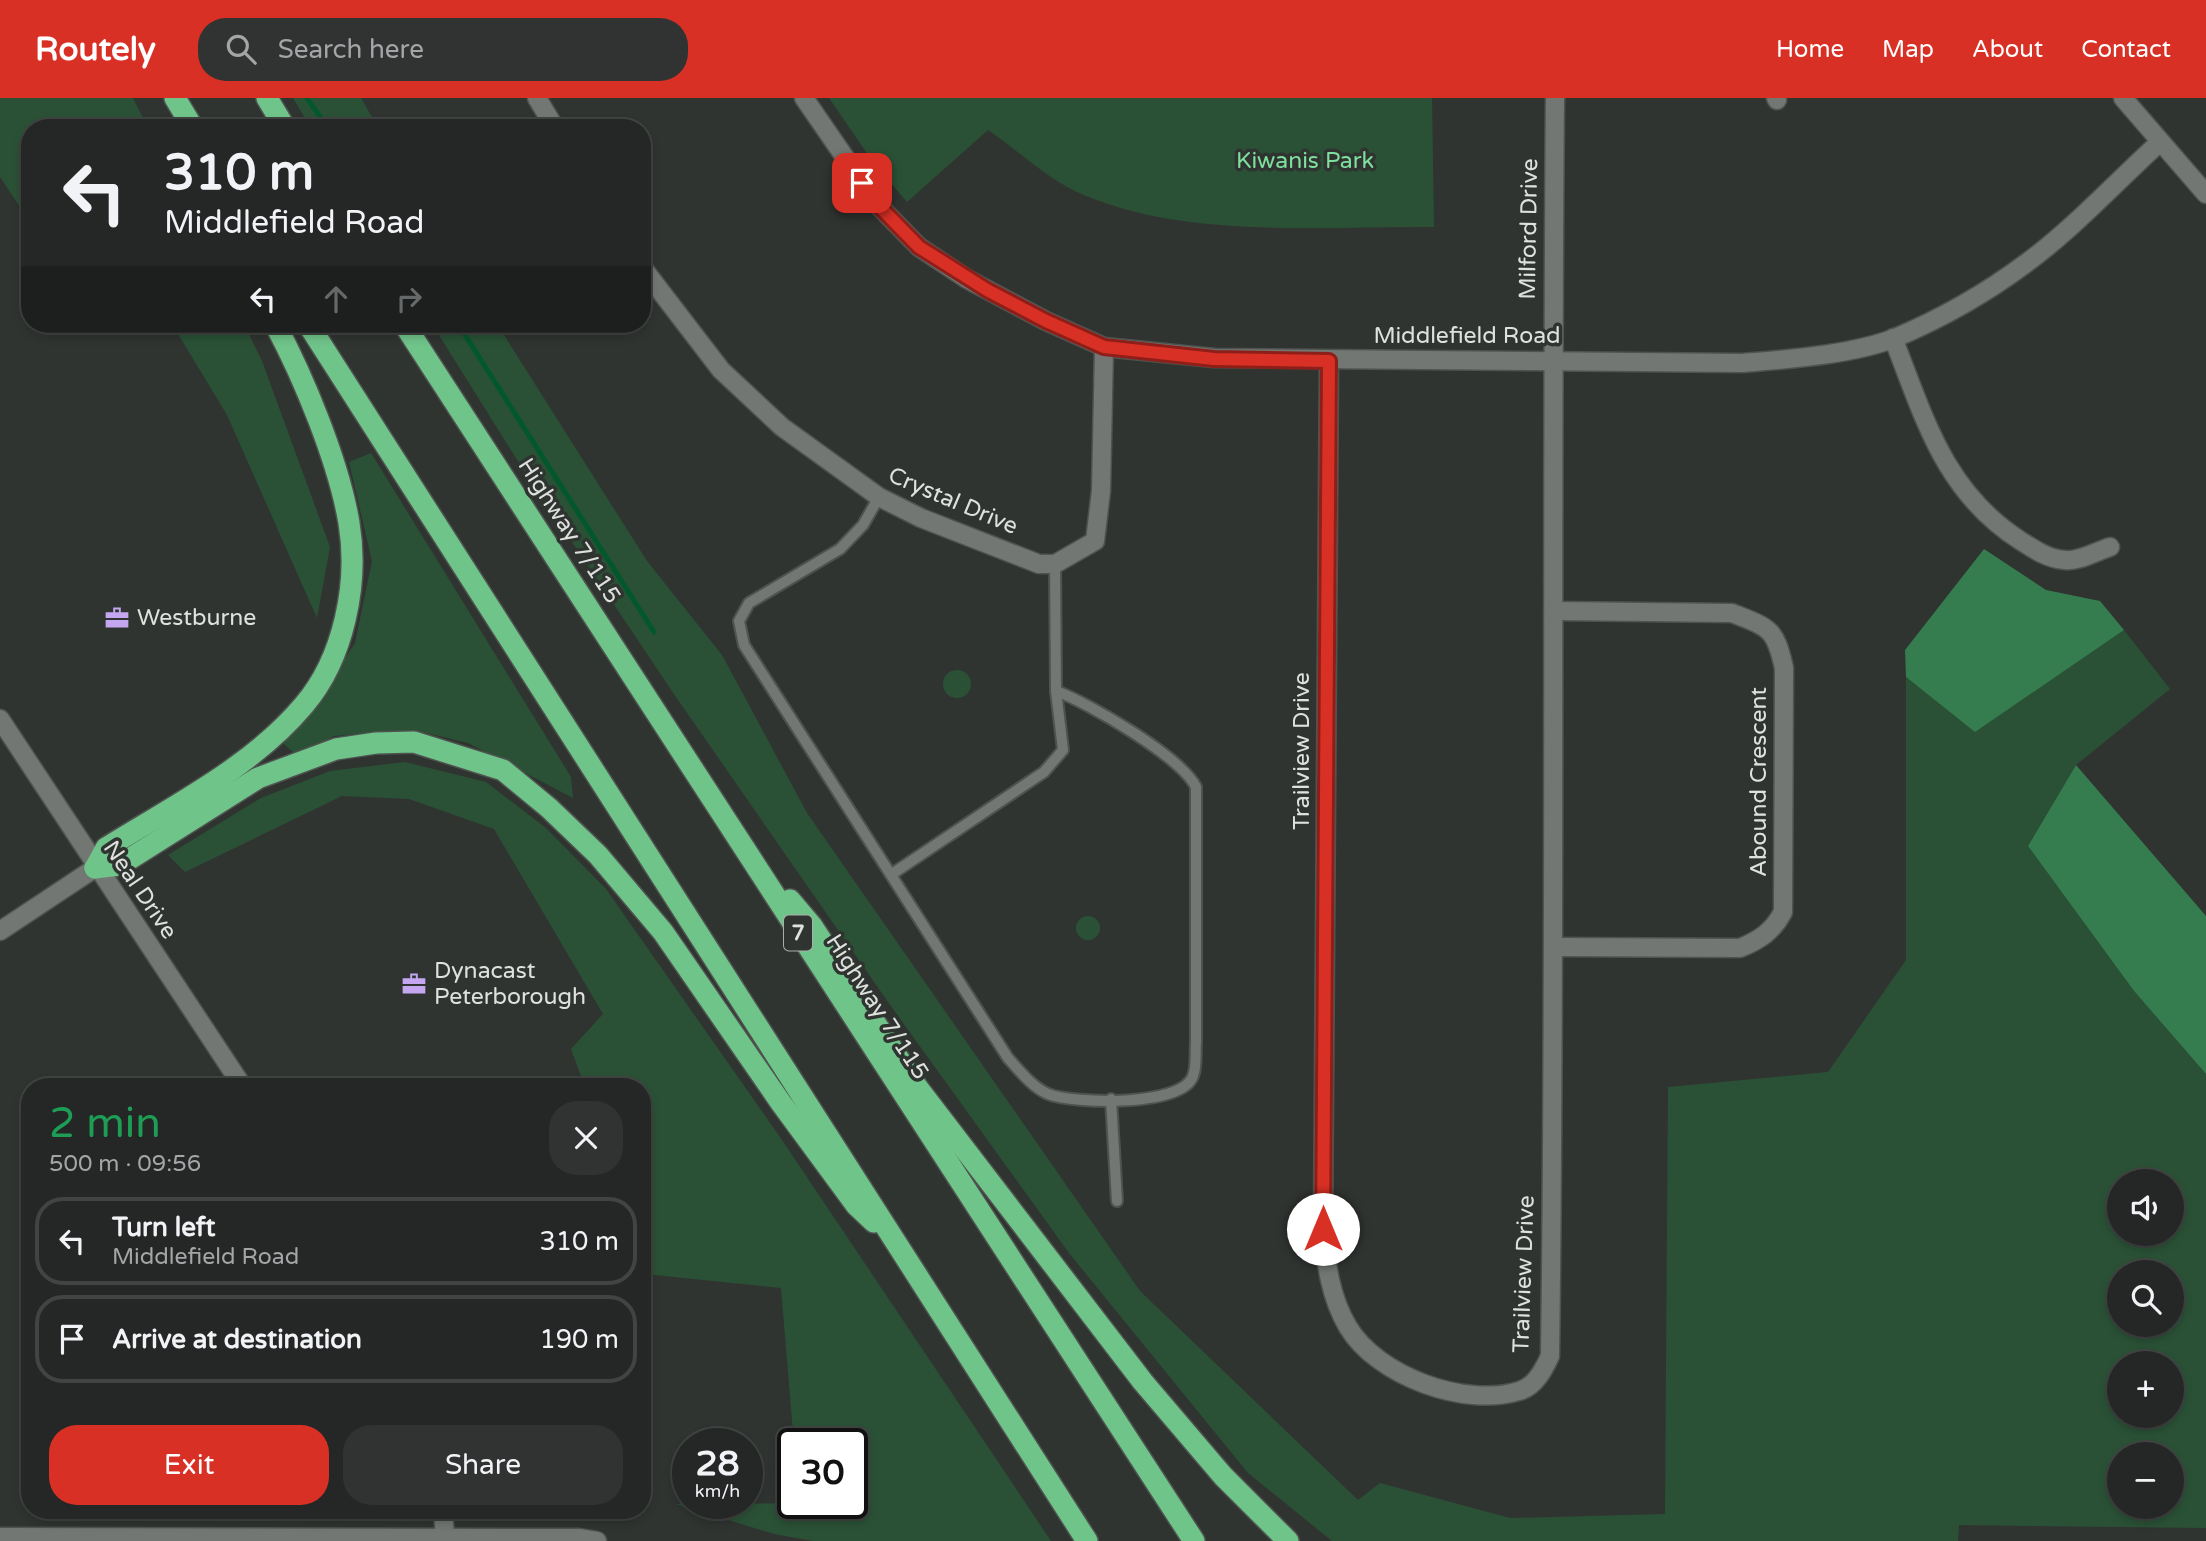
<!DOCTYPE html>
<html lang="en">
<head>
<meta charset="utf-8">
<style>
	:root { --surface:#242725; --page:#303332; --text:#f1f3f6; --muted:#a3a5a7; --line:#414442; --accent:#d93025 }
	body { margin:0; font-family:"Varela Round",sans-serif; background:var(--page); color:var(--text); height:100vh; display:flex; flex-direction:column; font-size:26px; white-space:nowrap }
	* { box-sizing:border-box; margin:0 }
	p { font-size:23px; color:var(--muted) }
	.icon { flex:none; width:38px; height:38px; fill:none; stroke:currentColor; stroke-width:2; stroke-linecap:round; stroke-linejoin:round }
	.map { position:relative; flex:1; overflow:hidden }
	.side { position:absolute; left:21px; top:980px; width:630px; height:441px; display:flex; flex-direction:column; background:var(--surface); border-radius:28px; box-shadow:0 4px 10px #0003,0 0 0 2px var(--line) }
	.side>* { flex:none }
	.top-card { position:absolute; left:21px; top:21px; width:630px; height:214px; border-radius:28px; box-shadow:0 4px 10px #0003,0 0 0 2px var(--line); background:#242725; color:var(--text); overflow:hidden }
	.tools { position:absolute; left:2107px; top:1071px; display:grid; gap:14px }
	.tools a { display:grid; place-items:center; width:77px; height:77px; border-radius:50%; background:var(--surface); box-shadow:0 4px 10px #0003,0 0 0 2px var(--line); font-size:35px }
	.speed { position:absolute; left:672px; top:1330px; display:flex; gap:14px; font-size:35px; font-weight:700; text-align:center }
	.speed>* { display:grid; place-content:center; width:91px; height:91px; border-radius:50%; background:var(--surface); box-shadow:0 4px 10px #0003,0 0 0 2px var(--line); line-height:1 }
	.speed small { font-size:18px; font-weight:400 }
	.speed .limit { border:4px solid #111; border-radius:10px; background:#fff; color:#111 }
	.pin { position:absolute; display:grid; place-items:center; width:60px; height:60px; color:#fff; margin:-30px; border-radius:14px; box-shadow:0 4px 10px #0006 }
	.me { position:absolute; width:77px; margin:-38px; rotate:0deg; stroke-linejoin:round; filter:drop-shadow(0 0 5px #0008) }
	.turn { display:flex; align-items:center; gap:24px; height:147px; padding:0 28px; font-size:32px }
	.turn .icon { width:91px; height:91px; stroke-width:2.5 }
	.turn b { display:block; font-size:49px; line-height:60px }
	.lanes { display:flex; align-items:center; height:66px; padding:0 28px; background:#0003; justify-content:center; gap:35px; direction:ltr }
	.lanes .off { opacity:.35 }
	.round { display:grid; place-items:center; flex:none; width:74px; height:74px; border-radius:28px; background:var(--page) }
	.head { display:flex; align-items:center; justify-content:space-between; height:119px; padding:0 28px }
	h1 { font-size:42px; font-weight:600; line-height:52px; color:#1e9e55 }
	.button { display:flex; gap:14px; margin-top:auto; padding:14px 28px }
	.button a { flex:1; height:80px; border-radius:28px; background:var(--accent); color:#fff; font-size:28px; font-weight:600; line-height:80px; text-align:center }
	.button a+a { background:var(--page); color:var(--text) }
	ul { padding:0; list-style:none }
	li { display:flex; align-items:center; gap:21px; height:88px; margin:0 14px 10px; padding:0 14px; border:4px solid var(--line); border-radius:28px }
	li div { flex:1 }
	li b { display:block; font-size:26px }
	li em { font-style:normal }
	header { display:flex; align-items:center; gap:42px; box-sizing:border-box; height:98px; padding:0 35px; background:var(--accent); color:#fff }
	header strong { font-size:33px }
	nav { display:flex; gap:38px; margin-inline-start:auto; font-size:24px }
	.search { width:490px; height:63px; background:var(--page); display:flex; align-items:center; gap:18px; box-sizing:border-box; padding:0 24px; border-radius:28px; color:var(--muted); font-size:26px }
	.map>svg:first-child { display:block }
	.green { fill:#2a5136; fill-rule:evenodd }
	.forest { fill:#357d4f }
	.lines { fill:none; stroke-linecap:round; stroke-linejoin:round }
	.stream { stroke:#02582c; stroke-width:5 }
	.lane-casing { stroke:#4f5350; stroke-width:14 }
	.street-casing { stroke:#4f5350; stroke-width:21 }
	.secondary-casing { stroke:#4f5350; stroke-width:21 }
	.highway-casing { stroke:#4f5350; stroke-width:24 }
	.lane { stroke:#727773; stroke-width:10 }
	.street { stroke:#727773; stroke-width:18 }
	.secondary { stroke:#727773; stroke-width:18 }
	.highway { stroke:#6fc48a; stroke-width:21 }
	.route-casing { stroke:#8d1f18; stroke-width:18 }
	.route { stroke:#d93025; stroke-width:12 }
	.labels { text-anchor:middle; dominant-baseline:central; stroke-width:7; stroke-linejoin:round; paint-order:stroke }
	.shield { fill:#303431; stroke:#aaadaa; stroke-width:2 }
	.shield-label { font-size:21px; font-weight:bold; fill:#dee1de }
	.park-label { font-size:23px; fill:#7de09d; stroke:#303431 }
	.street-label { font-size:23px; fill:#dee1de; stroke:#303431 }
	.poi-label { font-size:23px; fill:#dee1de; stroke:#303431; text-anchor:start }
</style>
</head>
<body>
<header>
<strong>Routely</strong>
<div class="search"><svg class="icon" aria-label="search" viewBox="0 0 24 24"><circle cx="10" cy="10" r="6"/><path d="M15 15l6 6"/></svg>Search here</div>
<nav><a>Home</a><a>Map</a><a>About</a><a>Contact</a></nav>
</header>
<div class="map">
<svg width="2206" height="1443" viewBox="0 0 2206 1443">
	<rect width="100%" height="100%" fill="#303431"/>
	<g class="green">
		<path d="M0 0H133L148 30H30V117L26 118 0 79Z"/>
		<path d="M293 0H361L378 30H311Z"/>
		<path d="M829 0H1432L1434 129C1319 128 1181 142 1075 93 1044 78 1016 51 988 32L907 104 873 64Z"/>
		<path d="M172 226H244L262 263 330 449 317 520 227 317Z"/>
		<path d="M432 226H497L647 463 722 557 807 715 1140 1193 1358 1402 1380 1385 1510 1420 1665 1416 1668 989 1828 974 1906 862V579L1975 633 2124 532 2170 591 2076 667 2028 748 2134 893 2206 976V1430L1959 1427 1958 1443H1332L1248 1375 1069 1155 888 904 676 599 521 368ZM2119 1083H2172V1136H2119ZM2119 1174H2172V1227H2119ZM2119 1265H2172V1318H2119ZM2119 1356H2172V1409H2119Z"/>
		<path d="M371 355 571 679 573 700 468 645 414 632 334 638 296 657 283 645 318 602 355 545 372 463 349 364Z"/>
		<circle cx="957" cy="586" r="14"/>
		<path d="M405 664 486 684 546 730 606 791 782 1042 1051 1443H813L774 1436 676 1406 852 1405V1346H794L781 1190 645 1176 642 1169V989H585L571 951 603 916 494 731 409 701 342 698 185 774 168 757 261 700 330 673Z"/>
		<circle cx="1088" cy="830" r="12"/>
	</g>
	<g class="forest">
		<path d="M1984 451 2046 492 2100 503 2124 532 1975 634 1906 579 1905 552Z"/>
		<path d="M2076 667 2206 818V976L2134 893 2028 748Z"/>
	</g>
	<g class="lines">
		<g class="stream">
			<path d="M307 0 328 30"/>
			<path d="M458 226 654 534"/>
		</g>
		<g class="lane-casing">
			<g id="lane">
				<path d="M879 399 863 427 840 451 749 505 739 523 744 547 1008 960C1020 973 1032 989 1048 996 1074 1006 1182 1009 1193 978 1197 968 1195 955 1196 945V689C1181 659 1089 605 1056 593"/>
				<path d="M892 776 1044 674 1063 652 1056 593 1055 466"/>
				<path d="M1111 1001 1117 1103"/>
			</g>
		</g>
		<g class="street-casing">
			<g id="street">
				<path d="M537 0 555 30"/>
				<path d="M804 0 877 106 919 149 967 181 1046 223 1104 249 1214 260 1743 265C1789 261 1851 257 1895 240 1940 221 1986 195 2025 166 2072 132 2117 83 2160 44"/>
				<path d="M1776 0 1777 2"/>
				<path d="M642 169 721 272 782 329 879 399 921 420 1039 466H1055L1095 443 1101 393 1104 249"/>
				<path d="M1893 240C1925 321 1944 394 2021 443 2035 452 2048 461 2065 462 2078 464 2097 453 2110 449"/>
				<path d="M1329 263 1323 1131C1326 1165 1330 1199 1348 1229 1377 1278 1465 1310 1519 1293 1535 1289 1544 1271 1550 1258 1556 839 1551 419 1555 0"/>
				<path d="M0 833 95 770"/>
				<path d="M1555 849 1740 850C1760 842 1773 833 1783 814L1784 570C1775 530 1770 530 1732 515L1555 513"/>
			</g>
		</g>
		<g class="secondary-casing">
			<g id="secondary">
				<path d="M2123 0 2206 96"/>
				<path d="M0 621 243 989"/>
				<path d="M443 1412 445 1440"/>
				<path d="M0 1439 579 1440 597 1443"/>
			</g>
		</g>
		<g class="highway-casing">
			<g id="highway">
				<path d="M175 0 193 30"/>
				<path d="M267 0 285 30"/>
				<path d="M308 226 1087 1443"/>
				<path d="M404 226 1194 1443"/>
				<path d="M95 770 120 767 258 680 336 651 376 645 414 644 503 672 549 710 598 757 663 834 781 1005 856 1107 874 1124"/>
				<path d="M95 770 106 750C173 708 252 669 304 607 344 560 359 485 349 425 339 365 304 280 275 226"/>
				<path d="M790 802 812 828 917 989 1143 1284 1223 1378 1288 1443"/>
			</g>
		</g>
		<use href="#lane" class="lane"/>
		<use href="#street" class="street"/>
		<use href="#secondary" class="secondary"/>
		<use href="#highway" class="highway"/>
	</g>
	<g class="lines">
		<g class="route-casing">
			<path id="route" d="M862 85 877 106 919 149 987 192 1046 223 1104 249 1214 261 1329 263 1323 1131"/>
		</g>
		<use href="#route" class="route"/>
	</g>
	<defs>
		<g id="office-bare" transform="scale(1.89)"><path d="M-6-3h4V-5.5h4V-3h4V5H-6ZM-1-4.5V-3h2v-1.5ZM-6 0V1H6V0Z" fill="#c5a7f1" stroke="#303431" stroke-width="2.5" paint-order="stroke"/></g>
	</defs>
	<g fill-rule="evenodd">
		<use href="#office-bare" x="117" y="520"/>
		<use href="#office-bare" x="414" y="886"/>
	</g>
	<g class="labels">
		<rect class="shield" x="784" y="817.5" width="28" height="35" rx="5"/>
		<g class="shield-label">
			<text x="798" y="835">7</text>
		</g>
		<g class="park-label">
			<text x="1305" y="63">Kiwanis Park</text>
		</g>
		<g class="street-label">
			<text transform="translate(1529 131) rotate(-89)">Milford Drive</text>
			<text x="1467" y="238">Middlefield Road</text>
			<text transform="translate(953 403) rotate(23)">Crystal Drive</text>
			<text transform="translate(569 433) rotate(57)">Highway 7/115</text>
			<text transform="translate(1302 653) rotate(-90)">Trailview Drive</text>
			<text transform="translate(1759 684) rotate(-90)">Abound Crescent</text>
			<text transform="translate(140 792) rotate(56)">Neal Drive</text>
			<text transform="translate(877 909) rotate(57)">Highway 7/115</text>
			<text transform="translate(1524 1176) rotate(-88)">Trailview Drive</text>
		</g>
		<g class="poi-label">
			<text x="137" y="520">Westburne</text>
			<text x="434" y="873">Dynacast<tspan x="434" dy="26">Peterborough</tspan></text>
		</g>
	</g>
</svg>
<div class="tools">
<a><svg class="icon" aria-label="sound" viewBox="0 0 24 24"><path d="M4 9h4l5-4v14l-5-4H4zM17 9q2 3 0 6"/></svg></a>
<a><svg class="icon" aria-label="search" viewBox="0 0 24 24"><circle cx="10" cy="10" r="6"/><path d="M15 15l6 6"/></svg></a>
<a>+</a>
<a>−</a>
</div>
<div class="speed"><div>28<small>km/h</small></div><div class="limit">30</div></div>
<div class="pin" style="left:862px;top:85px;background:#d93025"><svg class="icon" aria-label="arrive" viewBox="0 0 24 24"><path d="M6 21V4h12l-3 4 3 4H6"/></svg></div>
<svg class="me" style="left:1323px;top:1131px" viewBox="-20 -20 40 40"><circle r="19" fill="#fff"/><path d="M0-13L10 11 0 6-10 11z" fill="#d93025"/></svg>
<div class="top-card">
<div class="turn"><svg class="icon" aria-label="left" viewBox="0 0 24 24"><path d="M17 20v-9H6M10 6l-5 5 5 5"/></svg><div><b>310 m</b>Middlefield Road</div></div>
<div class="lanes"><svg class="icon" aria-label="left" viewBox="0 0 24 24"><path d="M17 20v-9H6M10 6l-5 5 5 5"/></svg><svg class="icon off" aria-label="ahead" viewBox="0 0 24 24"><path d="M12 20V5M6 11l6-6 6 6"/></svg><svg class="icon off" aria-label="right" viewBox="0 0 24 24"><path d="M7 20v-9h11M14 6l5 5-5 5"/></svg></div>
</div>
<section class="side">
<div class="head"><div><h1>2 min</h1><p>500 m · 09:56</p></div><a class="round"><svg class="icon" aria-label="close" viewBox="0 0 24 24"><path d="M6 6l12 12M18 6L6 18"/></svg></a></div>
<ul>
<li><svg class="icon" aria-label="left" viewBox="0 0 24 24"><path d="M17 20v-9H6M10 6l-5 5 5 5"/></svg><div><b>Turn left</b><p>Middlefield Road</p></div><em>310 m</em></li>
<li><svg class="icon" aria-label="arrive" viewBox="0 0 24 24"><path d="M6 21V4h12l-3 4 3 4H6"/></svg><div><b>Arrive at destination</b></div><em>190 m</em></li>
</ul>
<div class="button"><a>Exit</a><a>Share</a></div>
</section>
</div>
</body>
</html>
